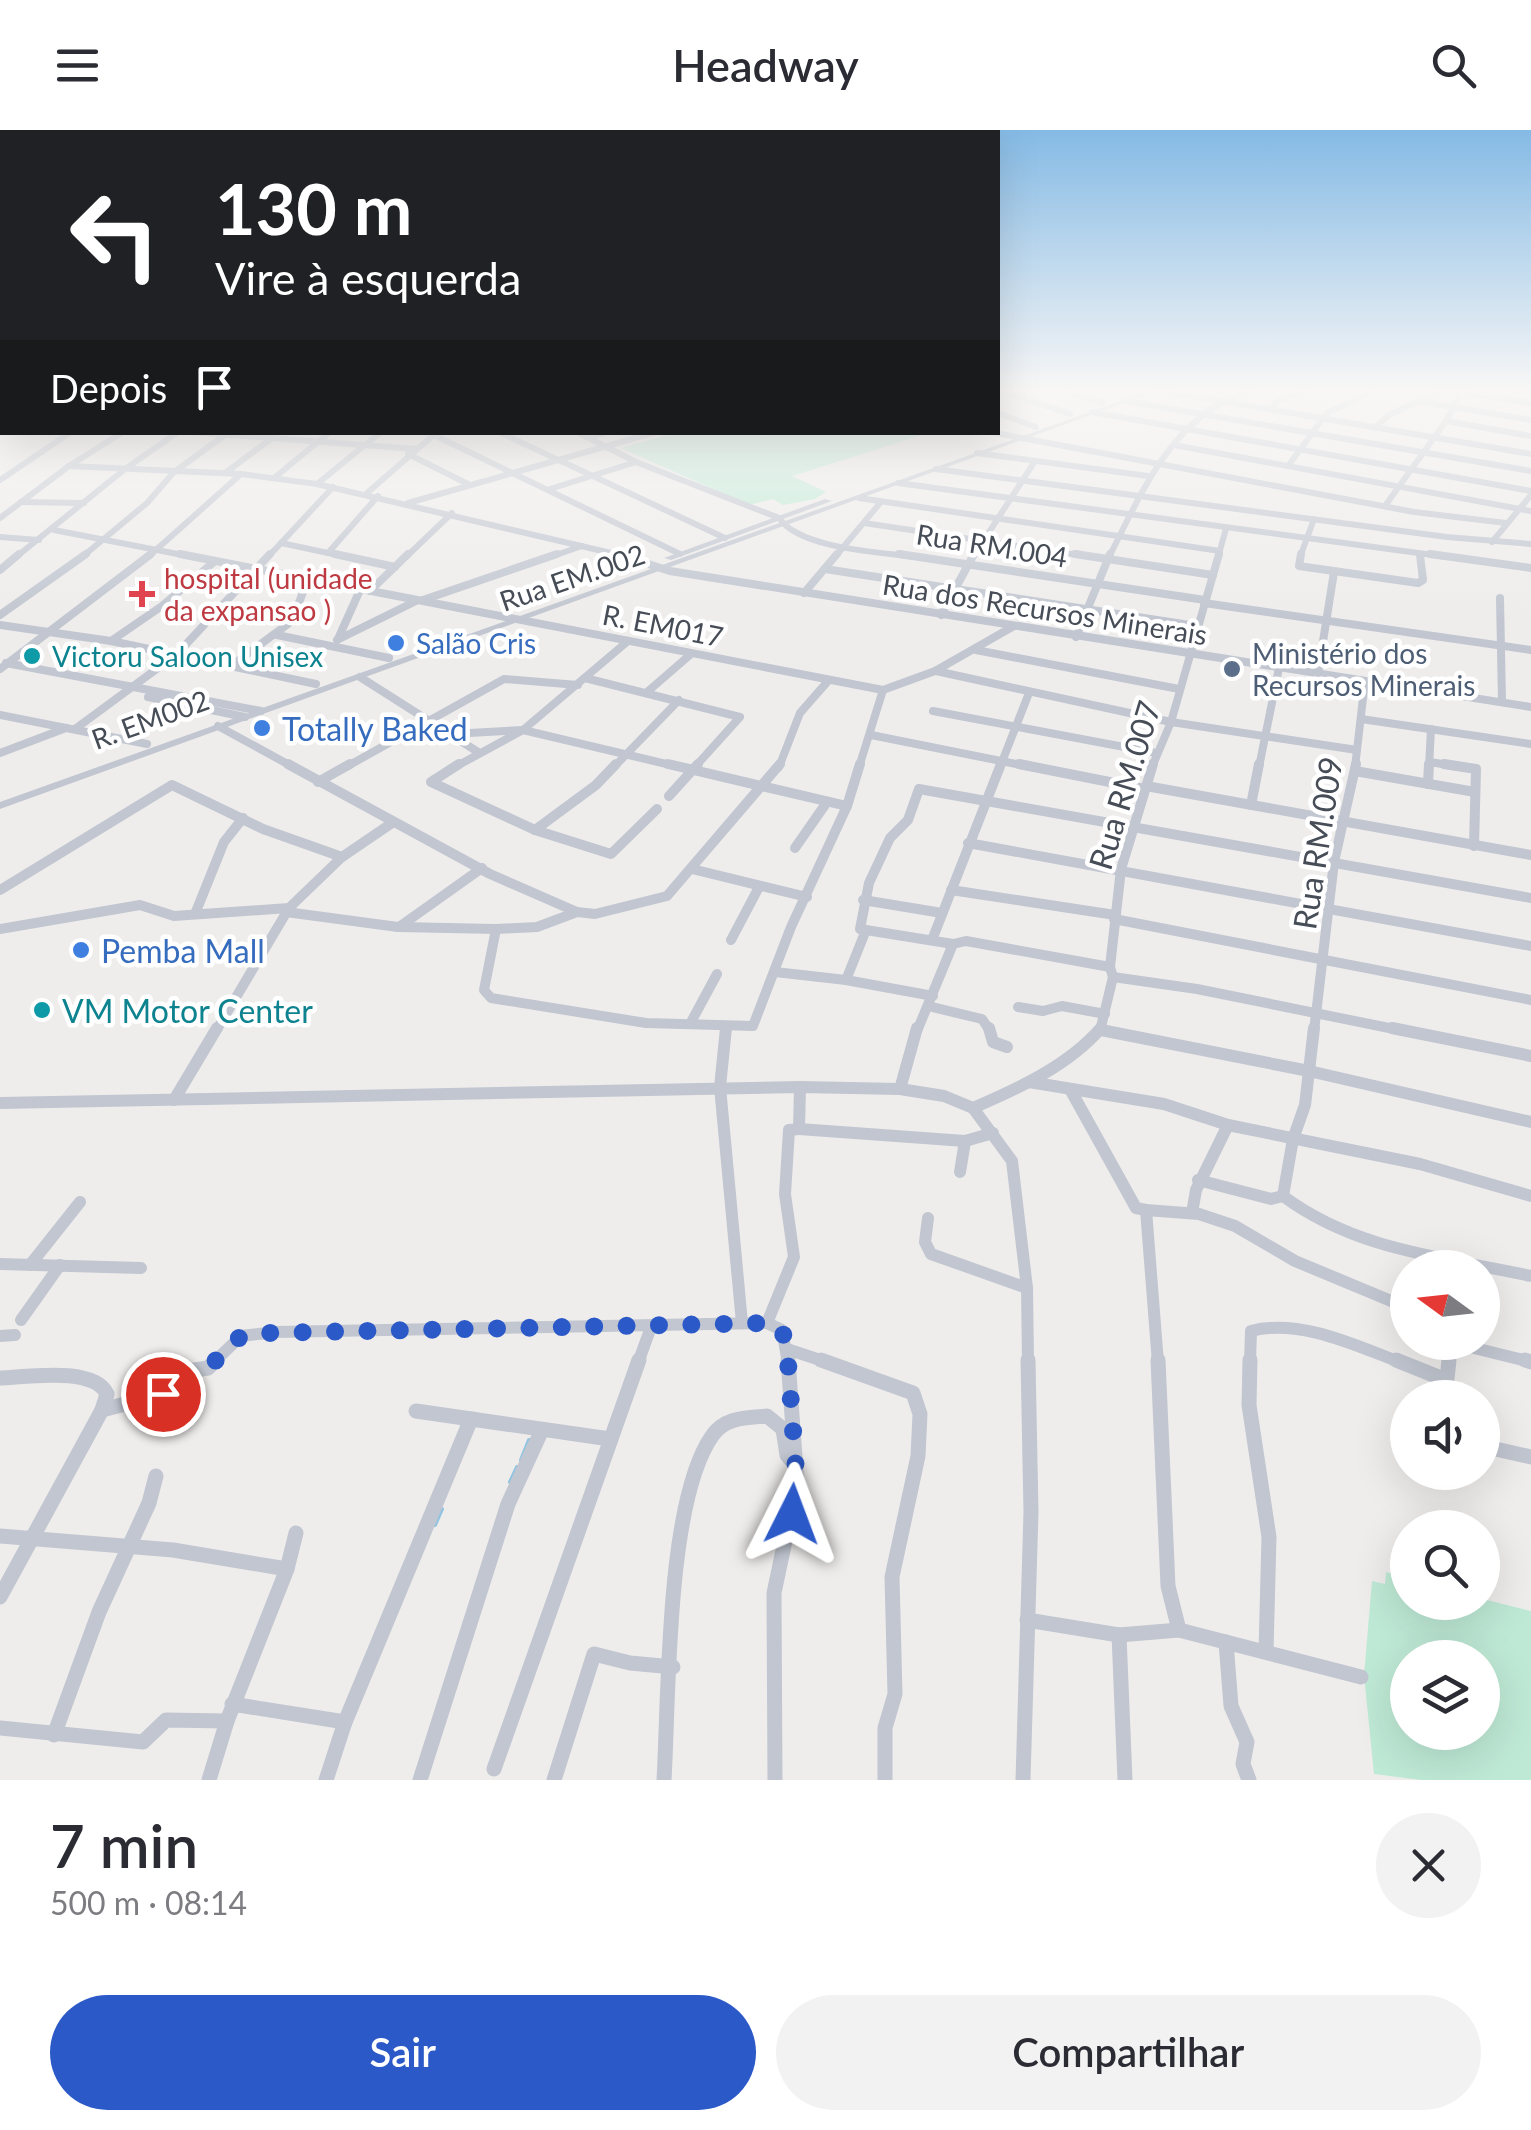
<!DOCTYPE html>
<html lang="pt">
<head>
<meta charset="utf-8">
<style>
	:root { --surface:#fff; --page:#f2f2f3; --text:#2b2b33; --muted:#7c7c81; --accent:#2c59c8 }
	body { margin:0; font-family:Lato,sans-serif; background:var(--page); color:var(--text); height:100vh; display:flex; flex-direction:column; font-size:38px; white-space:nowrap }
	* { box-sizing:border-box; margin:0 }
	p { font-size:32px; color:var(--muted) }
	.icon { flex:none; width:55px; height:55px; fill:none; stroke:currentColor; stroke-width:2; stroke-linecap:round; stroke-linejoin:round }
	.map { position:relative; height:1650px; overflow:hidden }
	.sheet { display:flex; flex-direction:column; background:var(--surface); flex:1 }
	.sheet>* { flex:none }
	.guide { position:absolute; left:0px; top:0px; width:1000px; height:305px; box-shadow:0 10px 40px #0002; background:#202124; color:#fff; overflow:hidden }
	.needle { width:65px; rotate:285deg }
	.controls { position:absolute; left:1390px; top:1120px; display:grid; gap:20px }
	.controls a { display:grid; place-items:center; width:110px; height:110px; border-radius:50%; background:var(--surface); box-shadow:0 10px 40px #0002; font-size:50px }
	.pin { position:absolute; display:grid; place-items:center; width:85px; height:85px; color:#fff; margin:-42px; border:5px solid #fff; border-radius:50%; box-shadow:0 2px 10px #0007 }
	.me { position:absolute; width:110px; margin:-55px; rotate:3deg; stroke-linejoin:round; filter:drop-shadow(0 0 8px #0008) }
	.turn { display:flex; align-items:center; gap:35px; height:210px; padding:0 50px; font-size:45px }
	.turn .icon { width:130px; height:130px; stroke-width:2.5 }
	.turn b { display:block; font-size:70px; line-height:85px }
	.then { display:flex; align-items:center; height:95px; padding:0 50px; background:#0003; gap:20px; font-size:38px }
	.round { display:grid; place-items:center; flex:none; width:105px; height:105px; border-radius:52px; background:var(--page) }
	.overview { display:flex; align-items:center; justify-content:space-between; height:170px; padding:0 50px }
	h1 { font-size:60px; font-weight:600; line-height:75px }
	.button { display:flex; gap:20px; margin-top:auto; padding:20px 50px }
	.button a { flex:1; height:115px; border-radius:60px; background:var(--accent); color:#fff; font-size:40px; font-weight:600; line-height:115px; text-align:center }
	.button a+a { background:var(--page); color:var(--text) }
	header { display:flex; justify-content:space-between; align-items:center; height:130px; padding:0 50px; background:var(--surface); font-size:45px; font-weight:600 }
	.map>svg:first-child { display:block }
	.green { fill:#bee9d5; fill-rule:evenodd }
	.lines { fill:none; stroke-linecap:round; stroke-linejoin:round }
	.stream { stroke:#90c4e1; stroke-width:4 }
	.minor-far4 { stroke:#c1c6d0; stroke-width:6 }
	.minor-far3 { stroke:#c1c6d0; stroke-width:8 }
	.minor-far2 { stroke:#c1c6d0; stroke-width:10 }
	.minor-far1 { stroke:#c1c6d0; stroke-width:12 }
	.minor { stroke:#c1c6d0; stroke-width:15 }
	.tertiary { fill:#c1c6d0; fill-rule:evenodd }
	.route { stroke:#2c59c8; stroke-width:18; stroke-dasharray:0 32.4 }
	.health-dot { fill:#e0444e; stroke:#fff; stroke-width:4 }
	.shop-dot { fill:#3f7fe0; stroke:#fff; stroke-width:4 }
	.culture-dot { fill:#0f9aa8; stroke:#fff; stroke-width:4 }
	.service-dot { fill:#5c6f8a; stroke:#fff; stroke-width:4 }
	.labels { text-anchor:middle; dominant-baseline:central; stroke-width:9; stroke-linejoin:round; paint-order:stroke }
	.far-street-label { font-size:28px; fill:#474d57; stroke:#fff }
	.far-health-label { font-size:28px; fill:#be3a42; stroke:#fff; text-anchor:start }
	.far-shop-label { font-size:28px; fill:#366cbe; stroke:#fff; text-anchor:start }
	.far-service-label { font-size:28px; fill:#4e5e75; stroke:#fff; text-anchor:start }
	.far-culture-label { font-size:28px; fill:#0d838f; stroke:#fff; text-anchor:start }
	.shop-label { font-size:32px; fill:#366cbe; stroke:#fff; text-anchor:start }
	.street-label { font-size:32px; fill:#474d57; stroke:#fff }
	.culture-label { font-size:32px; fill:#0d838f; stroke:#fff; text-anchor:start }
</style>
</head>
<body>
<header><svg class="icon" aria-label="menu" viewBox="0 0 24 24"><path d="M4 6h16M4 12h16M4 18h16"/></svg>Headway<svg class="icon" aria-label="search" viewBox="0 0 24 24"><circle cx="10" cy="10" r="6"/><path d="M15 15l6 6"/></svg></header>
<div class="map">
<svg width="1531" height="1650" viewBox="0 0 1531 1650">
	<rect width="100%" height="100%" fill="#efedec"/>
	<g class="green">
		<path d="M674 303H929L792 346 826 362 815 369 783 375 773 369 749 375 621 318Z"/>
		<path d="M1386 1442 1407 1448 1408 1472H1482L1483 1469 1531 1481V1650H1421L1374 1644 1364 1545 1372 1451 1385 1454ZM1408 1528H1482V1602H1408Z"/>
	</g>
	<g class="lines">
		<g class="stream">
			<path d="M521 1330 529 1310"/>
			<path d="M510 1352 517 1337"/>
			<path d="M435 1395 442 1379"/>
		</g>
		<g class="minor-far4">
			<path d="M1060 259 1103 273"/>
			<path d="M1443 259 1531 273"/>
			<path d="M1526 259 1531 260"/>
			<path d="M998 260 1070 284"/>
			<path d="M1157 260 1531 324"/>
			<path d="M1126 271 1531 341"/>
			<path d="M1417 271 1531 290"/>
			<path d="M1270 279 1279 270 1311 259"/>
			<path d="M1092 282 1531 361"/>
			<path d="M998 283 1036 297"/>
			<path d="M1446 291 1531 306"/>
			<path d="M1376 297 1389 285 1444 259"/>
			<path d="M190 302 417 319"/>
			<path d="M499 302 725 408"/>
			<path d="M577 302 636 332 779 388C800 419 881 422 916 427"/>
			<path d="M990 302 1414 382 1506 393"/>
			<path d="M434 305 680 424"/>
			<path d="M590 308 608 302"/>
			<path d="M1174 315 1531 381"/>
			<path d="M977 323 1148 346"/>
			<path d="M408 324 470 355"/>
			<path d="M69 336 241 344 317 354 628 427"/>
			<path d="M1288 336 1327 283 1378 259"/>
			<path d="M936 339 1447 407 1531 414"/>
			<path d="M225 343 272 308"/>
			<path d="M274 348 330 302"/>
			<path d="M0 350 71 302"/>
			<path d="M898 353 1448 427"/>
			<path d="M317 354 381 302"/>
			<path d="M550 359 636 332"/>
			<path d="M367 363 437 302"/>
			<path d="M859 368 1220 421"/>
			<path d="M21 372 84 373"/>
			<path d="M408 373 656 302"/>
			<path d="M1385 376 1446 291 1463 259"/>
			<path d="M0 388 69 336 123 302"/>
			<path d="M864 393 1091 427"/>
			<path d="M54 400 193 427"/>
			<path d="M0 407 39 410"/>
			<path d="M1492 412 1531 365"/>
			<path d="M281 413 347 427"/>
			<path d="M328 423 378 366"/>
			<path d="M16 427 125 339 178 302"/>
			<path d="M82 427 147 373 174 342 229 302"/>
			<path d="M148 427 241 344"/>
			<path d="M268 427 333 357"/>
			<path d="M406 427 452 383"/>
			<path d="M550 427 582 416"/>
			<path d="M835 427 880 373"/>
			<path d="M973 427 1035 331"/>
			<path d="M1109 427C1144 358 1175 280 1256 259"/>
			<path d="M1218 427 1226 399"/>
			<path d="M1300 427 1314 389"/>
		</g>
		<g class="minor-far3">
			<path d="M180 424 883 560 935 541 1014 496"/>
			<path d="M335 424 395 437"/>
			<path d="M617 424 670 441 1531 577"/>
			<path d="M899 424 1205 470"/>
			<path d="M1075 424 1213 445"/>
			<path d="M1301 424 1299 436 1418 453 1423 450 1420 425"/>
			<path d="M1430 424 1531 438"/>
			<path d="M825 439 1196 496"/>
			<path d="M0 440 19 424"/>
			<path d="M370 461 408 424"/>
			<path d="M804 463 837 424"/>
			<path d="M1500 468 1502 572"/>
			<path d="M423 470 557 424"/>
			<path d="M1204 473 1531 520"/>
			<path d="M0 485 86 424"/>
			<path d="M941 485 974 424"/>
			<path d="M0 495 111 511 316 554"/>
			<path d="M277 505 389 528"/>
			<path d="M1076 507 1110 424"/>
			<path d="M338 509 360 460"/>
			<path d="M337 510 416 471"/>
			<path d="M111 511 162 476 215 431"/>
			<path d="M976 520 1179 559"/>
			<path d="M6 533 261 581"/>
			<path d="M231 536 292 491 308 449"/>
			<path d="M0 539 151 424"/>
			<path d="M936 541 1171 592 1357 620"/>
			<path d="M1318 543 1334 442"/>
			<path d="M360 547 478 622"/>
			<path d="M585 548 740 587 695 637"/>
			<path d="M646 563 691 524"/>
			<path d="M148 567 245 587"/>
			<path d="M933 581 1156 623"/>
			<path d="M0 585 147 614"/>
			<path d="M1361 589 1531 614"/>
			<path d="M218 596 293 637"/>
			<path d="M75 599 177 524 270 424"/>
			<path d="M451 604 523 600 679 637"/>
			<path d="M871 605 1031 637"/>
			<path d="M0 623 66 598"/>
			<path d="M1430 632 1460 637"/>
			<path d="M346 637 504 549 578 555"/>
			<path d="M455 637 523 600 628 511"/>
			<path d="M614 637 679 570"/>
			<path d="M779 637 800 583 828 551"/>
			<path d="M859 637 883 560"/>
			<path d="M1000 637 1029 563"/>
			<path d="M1152 637 1171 592 1219 424"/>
			<path d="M1259 637 1279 538"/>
			<path d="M1355 637 1365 551"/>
			<path d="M1429 637 1431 599"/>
		</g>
		<g class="minor-far2">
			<path d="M288 634 490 744 577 782"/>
			<path d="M459 634 431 652 535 700 611 724 657 679"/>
			<path d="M668 634 847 676"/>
			<path d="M1019 634 1145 659"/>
			<path d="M1444 634 1476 639 1474 716"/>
			<path d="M1355 641 1475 662"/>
			<path d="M318 652 350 634"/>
			<path d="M1428 654 1429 634"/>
			<path d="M1146 656 1531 725"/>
			<path d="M669 666 698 634"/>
			<path d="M1251 675 1259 634"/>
			<path d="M535 700 596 655 616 634"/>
			<path d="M968 713 1531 816"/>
			<path d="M795 718 827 672"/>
			<path d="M692 739 807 767"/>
			<path d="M0 760 172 655 263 699 342 727"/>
			<path d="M951 760 1115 785"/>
			<path d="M863 770 942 783"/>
			<path d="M286 782 398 797 496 799 537 797 577 782 595 784 667 766 780 634"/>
			<path d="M195 784 224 712 243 688"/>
			<path d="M1114 789 1531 870"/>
			<path d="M399 797 482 738"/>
			<path d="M0 799 140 775 174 786 289 778"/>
			<path d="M496 799 484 860 491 868 646 893 753 896 791 797 847 676 860 634"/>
			<path d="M866 800 953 814 966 811 1110 837"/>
			<path d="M731 810 759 757"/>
			<path d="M932 810 1001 634"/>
			<path d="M775 842 846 850 866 800 860 799 869 753 890 708 908 690 919 659 1531 768"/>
			<path d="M1113 847 1197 859 1404 901"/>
			<path d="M846 850 933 866"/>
			<path d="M928 876 982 889 990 901"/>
			<path d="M1018 877 1043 881 1062 876 1105 884"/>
			<path d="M690 894 717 844"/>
			<path d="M216 901 289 778 342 727 392 693"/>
			<path d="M917 901 953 814"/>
			<path d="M1100 901 1113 847 1110 837 1121 739 1153 634"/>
			<path d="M1314 901 1334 732 1356 634"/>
		</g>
		<g class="minor-far1">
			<path d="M726 898 720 957 742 1193"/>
			<path d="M989 898 993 912 1007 917"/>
			<path d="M1314 898 1305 975 1293 1009 1283 1066C1357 1121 1444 1127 1531 1146"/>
			<path d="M1392 898 1531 926"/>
			<path d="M1101 900 1309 941 1531 992"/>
			<path d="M1029 952 1164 974 1228 995 1420 1034 1531 1066"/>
			<path d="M900 959 917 898"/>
			<path d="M1070 959 1136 1078 1146 1080 1158 1233"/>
			<path d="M174 970 217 898"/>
			<path d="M0 973 800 957 900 959 944 966 973 978 1012 1031 1027 1158 1028 1233"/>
			<path d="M973 978C1019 958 1068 936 1101 898"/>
			<path d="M799 999 965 1011 993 1003"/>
			<path d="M960 1042 965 1011"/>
			<path d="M1198 1050 1271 1069 1283 1066"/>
			<path d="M1146 1080 1199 1084 1235 1096 1295 1131 1408 1178"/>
			<path d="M1192 1083 1196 1060 1228 995"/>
			<path d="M928 1088 925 1112 931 1124 1027 1158"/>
			<path d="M0 1134 141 1138"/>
			<path d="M30 1135 80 1072"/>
			<path d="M21 1190 60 1135"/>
			<path d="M767 1193 794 1127 785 1064 789 1000 799 999 800 957"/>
			<path d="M0 1206 15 1205"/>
			<path d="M1450 1212 1531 1232"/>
			<path d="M787 1219 829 1233"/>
			<path d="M213 1233 241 1206 275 1202 767 1193 782 1200 788 1233"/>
			<path d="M638 1233 651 1197"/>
			<path d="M1250 1233 1251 1201C1300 1188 1357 1216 1402 1233"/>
			<path d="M1448 1233 1450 1216"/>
		</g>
		<g class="minor">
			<path d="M821 1230 913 1263 920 1284 918 1326 892 1447 895 1564 885 1598V1650"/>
			<path d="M1158 1230 1168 1456 1179 1500"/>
			<path d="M1250 1230 1249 1275 1269 1407 1266 1521"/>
			<path d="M1396 1230 1446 1250"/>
			<path d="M1525 1230 1531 1232"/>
			<path d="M0 1248C26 1247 94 1236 107 1264L102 1280"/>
			<path d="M1445 1268 1449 1230"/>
			<path d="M416 1281 610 1309"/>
			<path d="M1482 1316 1531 1327"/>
			<path d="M0 1406 173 1420 287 1439"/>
			<path d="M0 1467 102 1280 163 1264 188 1241 208 1238 216 1230"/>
			<path d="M1027 1490 1119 1505 1179 1500 1361 1547"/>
			<path d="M1119 1505 1125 1650"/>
			<path d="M1226 1512 1231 1576 1247 1612 1243 1634 1249 1650"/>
			<path d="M232 1574 345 1592"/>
			<path d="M0 1598 143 1612 166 1590 227 1591 287 1439 296 1403"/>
			<path d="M54 1605 99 1482 149 1373 156 1346"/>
			<path d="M494 1639 639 1230"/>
			<path d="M209 1650 227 1591"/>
			<path d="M326 1650 345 1592 471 1289"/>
			<path d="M420 1650 508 1374 541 1302"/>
			<path d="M554 1650 594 1524 630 1533 673 1537"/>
			<path d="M664 1650C669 1566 666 1372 712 1306 725 1287 745 1288 767 1286L783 1299 787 1325 795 1335"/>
			<path d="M775 1650 774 1463 797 1354 788 1230"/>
			<path d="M1023 1650 1031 1382 1028 1230"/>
		</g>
		<g class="tertiary">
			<path d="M1154 259H1163L0 679V672Z"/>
			<path d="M825 369 832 371 671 430 664 428Z"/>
		</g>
	</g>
	<linearGradient id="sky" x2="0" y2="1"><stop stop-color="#85bae5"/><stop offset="0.53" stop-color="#f8f7f6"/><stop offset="1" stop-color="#f8f7f6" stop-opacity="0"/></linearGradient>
	<rect width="1531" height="490" fill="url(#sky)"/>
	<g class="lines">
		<path class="route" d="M163 1264 188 1241 208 1238 241 1206 265 1203 768 1193 782 1200 787 1218 797 1354 792 1384"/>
	</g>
	<path class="health-dot" d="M137 449h10v10h10v10h-10v10h-10v-10h-10v-10h10z"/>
	<g class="shop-dot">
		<circle cx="396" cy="513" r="10"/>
		<circle cx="262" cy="598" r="10"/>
		<circle cx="81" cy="820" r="10"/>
	</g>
	<g class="culture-dot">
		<circle cx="32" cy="526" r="10"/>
		<circle cx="42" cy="880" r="10"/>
	</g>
	<circle class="service-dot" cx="1232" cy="539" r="10"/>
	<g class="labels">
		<g class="far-street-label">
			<text transform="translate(992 415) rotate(9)">Rua RM.004</text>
			<text transform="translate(572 447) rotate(-19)">Rua EM.002</text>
			<text transform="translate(1045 479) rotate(9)">Rua dos Recursos Minerais</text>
			<text transform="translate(663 495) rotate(11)">R. EM017</text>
			<text transform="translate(150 589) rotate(-20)">R. EM002</text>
		</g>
		<g class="far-health-label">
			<text x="164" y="448">hospital (unidade<tspan x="164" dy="32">da expansao )</tspan></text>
		</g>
		<g class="far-shop-label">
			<text x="416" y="513">Salão Cris</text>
		</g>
		<g class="far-service-label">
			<text x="1252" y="523">Ministério dos<tspan x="1252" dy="32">Recursos Minerais</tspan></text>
		</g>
		<g class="far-culture-label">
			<text x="52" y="526">Victoru Saloon Unisex</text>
		</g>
		<g class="shop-label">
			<text x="282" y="598">Totally Baked</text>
			<text x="101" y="820">Pemba Mall</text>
		</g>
		<g class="street-label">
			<text transform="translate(1124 655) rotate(-73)">Rua RM.007</text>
			<text transform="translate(1317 713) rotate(-81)">Rua RM.009</text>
		</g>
		<g class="culture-label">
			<text x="62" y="880">VM Motor Center</text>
		</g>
	</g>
</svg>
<div class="controls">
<a><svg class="needle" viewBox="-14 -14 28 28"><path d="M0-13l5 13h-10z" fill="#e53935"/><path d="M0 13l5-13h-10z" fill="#7c7c81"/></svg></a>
<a><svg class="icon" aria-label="sound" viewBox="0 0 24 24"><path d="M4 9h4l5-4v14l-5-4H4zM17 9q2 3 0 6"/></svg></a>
<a><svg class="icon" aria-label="search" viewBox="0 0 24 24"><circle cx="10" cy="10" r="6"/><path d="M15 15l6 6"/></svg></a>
<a><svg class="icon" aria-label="layers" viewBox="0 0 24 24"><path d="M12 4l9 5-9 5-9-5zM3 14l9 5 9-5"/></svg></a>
</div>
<div class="pin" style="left:163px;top:1264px;background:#d93025"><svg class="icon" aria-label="arrive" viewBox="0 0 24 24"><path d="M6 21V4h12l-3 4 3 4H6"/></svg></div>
<svg class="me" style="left:792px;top:1384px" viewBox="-20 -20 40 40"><path d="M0-17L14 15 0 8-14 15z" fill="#2c59c8" stroke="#fff" stroke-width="4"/></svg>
<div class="guide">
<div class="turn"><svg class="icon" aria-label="left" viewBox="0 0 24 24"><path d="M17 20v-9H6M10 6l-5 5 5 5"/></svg><div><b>130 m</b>Vire à esquerda</div></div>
<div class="then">Depois<svg class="icon" aria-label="arrive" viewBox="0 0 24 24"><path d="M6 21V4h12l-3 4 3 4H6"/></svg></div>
</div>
</div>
<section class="sheet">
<div class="overview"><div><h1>7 min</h1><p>500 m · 08:14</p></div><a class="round"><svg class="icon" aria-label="close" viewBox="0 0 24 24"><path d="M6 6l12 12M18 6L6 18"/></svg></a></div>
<div class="button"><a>Sair</a><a>Compartilhar</a></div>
</section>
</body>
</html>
